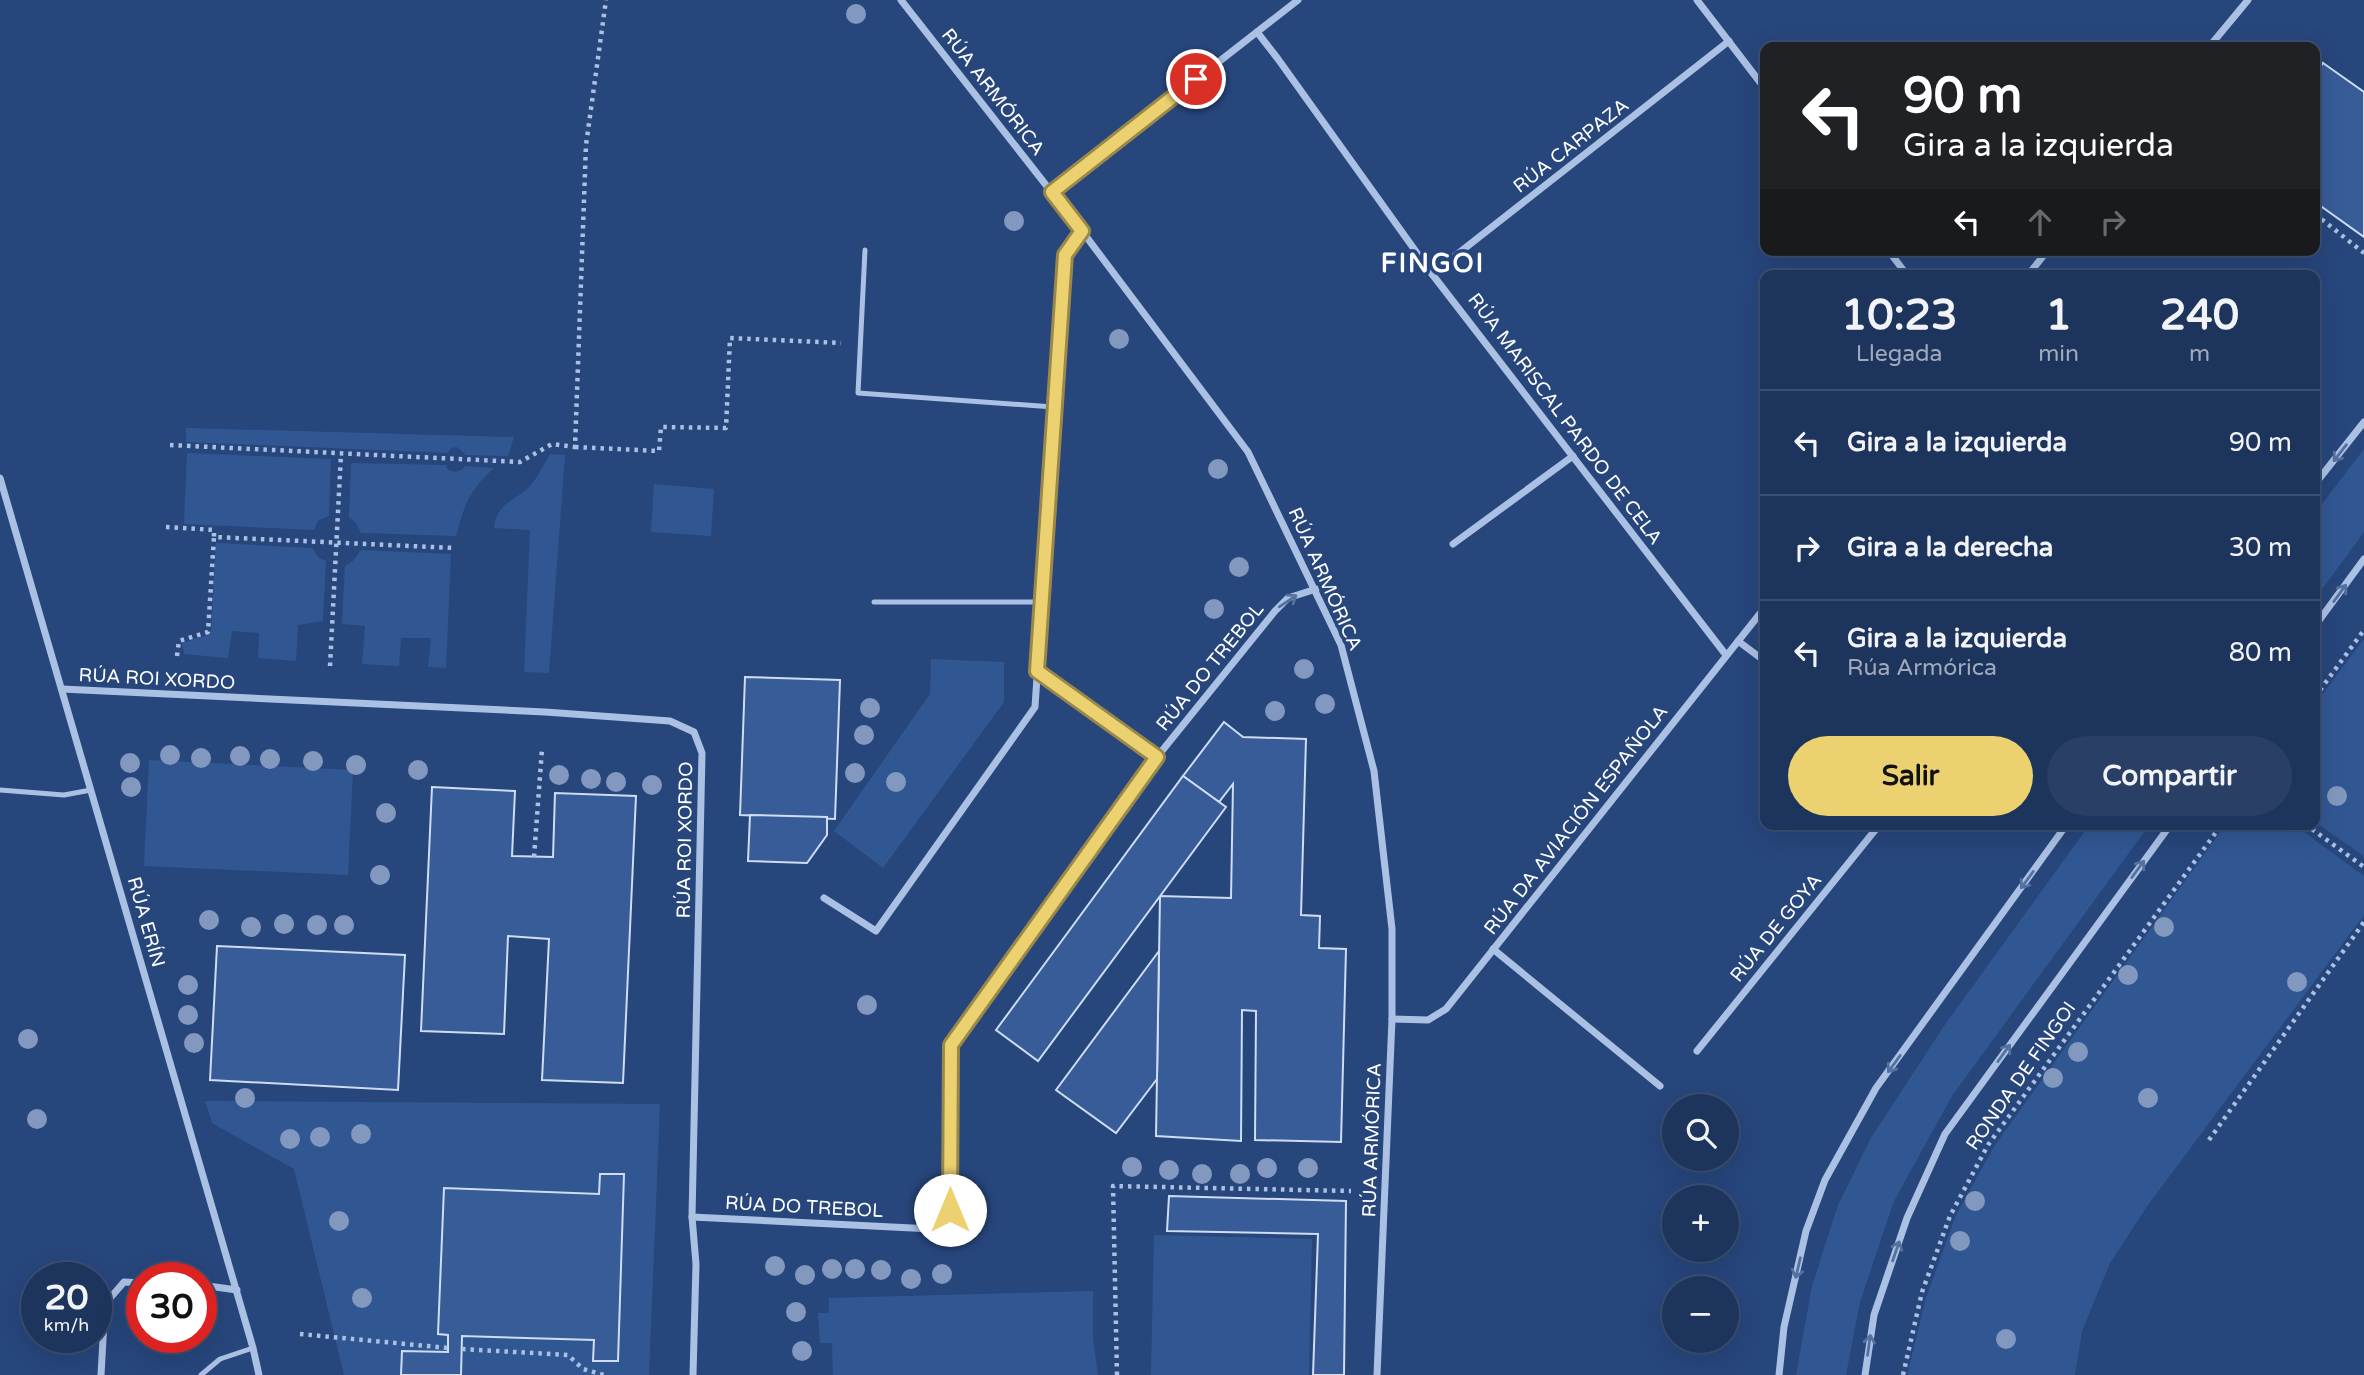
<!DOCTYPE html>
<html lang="es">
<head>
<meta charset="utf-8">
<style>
	:root { --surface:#1d345d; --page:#2a3f66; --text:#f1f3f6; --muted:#a0aabc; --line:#3b4f72; --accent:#ecd171 }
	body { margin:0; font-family:"Varela Round",sans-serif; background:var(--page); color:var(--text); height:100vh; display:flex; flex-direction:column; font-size:26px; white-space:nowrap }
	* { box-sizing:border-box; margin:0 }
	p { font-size:23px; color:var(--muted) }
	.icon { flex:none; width:38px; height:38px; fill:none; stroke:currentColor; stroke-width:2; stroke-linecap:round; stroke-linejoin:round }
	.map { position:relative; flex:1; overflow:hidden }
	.sheet { position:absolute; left:1760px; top:270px; width:560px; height:560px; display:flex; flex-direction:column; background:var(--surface); border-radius:14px; box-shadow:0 7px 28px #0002,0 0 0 2px var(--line) }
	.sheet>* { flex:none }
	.hud { position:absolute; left:1760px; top:42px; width:560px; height:214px; border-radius:14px; box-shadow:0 7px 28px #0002,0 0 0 2px var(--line); background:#202124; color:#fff; overflow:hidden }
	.buttons { position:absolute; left:1662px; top:1094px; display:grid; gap:14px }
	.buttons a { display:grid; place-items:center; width:77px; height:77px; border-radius:50%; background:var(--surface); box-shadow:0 7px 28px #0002,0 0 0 2px var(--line); font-size:35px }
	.speed { position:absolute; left:21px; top:1262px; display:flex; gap:14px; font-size:35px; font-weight:700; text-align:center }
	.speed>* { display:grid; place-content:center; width:91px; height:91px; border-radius:50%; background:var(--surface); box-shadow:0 7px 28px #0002,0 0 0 2px var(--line); line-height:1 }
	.speed small { font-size:18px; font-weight:400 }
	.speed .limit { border:10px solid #d22; background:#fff; color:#111 }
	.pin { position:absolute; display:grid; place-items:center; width:60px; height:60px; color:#fff; margin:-30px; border:4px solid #fff; border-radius:50%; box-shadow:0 2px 7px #0007 }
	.me { position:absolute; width:77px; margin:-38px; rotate:0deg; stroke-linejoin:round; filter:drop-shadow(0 0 5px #0008) }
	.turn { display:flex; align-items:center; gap:24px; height:147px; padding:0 28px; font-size:32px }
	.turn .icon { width:91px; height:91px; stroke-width:2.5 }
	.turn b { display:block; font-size:49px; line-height:60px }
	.lanes { display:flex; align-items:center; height:66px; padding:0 28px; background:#0003; justify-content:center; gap:35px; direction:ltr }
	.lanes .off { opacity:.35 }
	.eta { display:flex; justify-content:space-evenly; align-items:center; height:119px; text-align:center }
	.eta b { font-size:42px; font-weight:800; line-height:49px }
	.cta { display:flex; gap:14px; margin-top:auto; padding:14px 28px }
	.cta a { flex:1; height:80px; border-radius:42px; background:var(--accent); color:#111; font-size:28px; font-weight:800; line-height:80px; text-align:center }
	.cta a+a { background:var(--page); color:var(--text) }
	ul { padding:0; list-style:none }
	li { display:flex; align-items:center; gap:21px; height:105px; padding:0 28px; border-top:2px solid var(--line) }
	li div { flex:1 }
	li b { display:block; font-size:26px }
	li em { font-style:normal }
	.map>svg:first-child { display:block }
	.green { fill:#315793 }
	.building { fill:#375c98; stroke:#cedcf4; stroke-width:2 }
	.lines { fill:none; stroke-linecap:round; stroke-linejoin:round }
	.path { stroke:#abc1e4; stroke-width:4.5; stroke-dasharray:3.5 5; stroke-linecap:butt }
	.service { stroke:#abc1e4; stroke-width:5 }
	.minor { stroke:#abc1e4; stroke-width:7 }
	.tree { fill:#8398be }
	.oneway { stroke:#5571a0 }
	.route-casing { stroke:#998849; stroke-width:18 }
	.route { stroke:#ecd171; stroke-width:12 }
	.labels { text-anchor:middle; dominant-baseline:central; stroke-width:7; stroke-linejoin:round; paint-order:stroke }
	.street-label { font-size:19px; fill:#fff; stroke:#27467c }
	.district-label { font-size:26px; font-weight:bold; letter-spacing:2px; fill:#fff; stroke:#27467c }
</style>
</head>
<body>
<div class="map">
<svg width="2364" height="1375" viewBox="0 0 2364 1375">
	<rect width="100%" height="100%" fill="#27467c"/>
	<g class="green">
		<path d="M186 428 514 437 508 456 466 455 457 447 451 448 448 453 186 442Z"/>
		<path d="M2364 449V532L2315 599V513Z"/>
		<path d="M187 453 331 459 329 516 318 521 314 530 184 524Z"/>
		<path d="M550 454 565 455 549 673 524 672 530 530 494 528C497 503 513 502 529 487 537 479 543 465 550 454Z"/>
		<path d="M351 463 446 465 448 470 455 472 462 470 465 466 494 468C469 491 465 503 456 536L361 533 356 523 349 517Z"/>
		<path d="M654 484 714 489 711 536 651 532Z"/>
		<path d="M216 543 312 548 319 558 326 561 323 621 298 625 296 661 258 658 259 633 232 631 228 658 184 654 182 643 211 634Z"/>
		<path d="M361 550 451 554 446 668 428 667 431 638H401L399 666 362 664 365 626 342 624 345 566 353 561Z"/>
		<path d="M2364 639V856L2315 822V704Z"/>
		<path d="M931 659 1004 662V702L883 868 834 831 930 694Z"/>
		<path d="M149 760 353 770 348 875 144 866Z"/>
		<path d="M2090 824H2150L1952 1096 1894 1201 1860 1302 1846 1375H1796L1812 1286 1838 1205 1871 1138 1944 1026Z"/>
		<path d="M2226 824H2293L2364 876V915L2148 1205 2110 1263 2082 1331 2075 1375H1907L1926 1298 1956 1215 1995 1145Z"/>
		<path d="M205 1101 660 1104 649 1375H344L294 1169 212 1123Z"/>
		<path d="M1154 1235 1312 1239 1309 1375H1151Z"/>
		<path d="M1093 1291V1338L1098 1375H833L832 1343H820L818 1313H829V1298Z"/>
	</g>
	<g class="building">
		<path d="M2323 63 2364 92V237L2315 202V74Z"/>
		<path d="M745 677 840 680 835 819 740 815Z"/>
		<path d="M1224 722 1243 737 1306 739 1301 915 1320 916 1319 948 1346 949 1341 1142 1255 1140 1256 1011 1242 1010 1241 1141 1156 1136 1160 896 1231 898 1233 784 1219 802 1183 776Z"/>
		<path d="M1183 776 1226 807 1038 1061 996 1030Z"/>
		<path d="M432 787 515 791 512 856 553 857 555 793 636 796 623 1083 542 1080 549 939 508 936 504 1034 421 1031Z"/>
		<path d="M750 815 827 817V835L807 863 748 861Z"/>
		<path d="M217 946 405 955 398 1090 210 1080Z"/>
		<path d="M1159 951 1157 1079 1116 1133 1056 1090Z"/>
		<path d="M600 1174H624L618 1361H593L594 1340 462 1336 461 1375H401L402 1351 448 1352V1335L438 1334 444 1188 599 1194Z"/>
		<path d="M1169 1196 1346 1201 1344 1375H1313L1318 1234 1167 1231Z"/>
	</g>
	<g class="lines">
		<g class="path">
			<path d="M2315 214 2364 253"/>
			<path d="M170 445 520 462 552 444 575 447 586 145 606 0"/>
			<path d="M575 447 659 451 661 427 726 428 730 338 841 343"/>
			<path d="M166 527 214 530V537L454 548"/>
			<path d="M177 656 179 641 208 632 214 537"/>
			<path d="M330 666 341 454"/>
			<path d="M2315 697 2364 630"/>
			<path d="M2305 824 2364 867"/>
			<path d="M534 857 542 749"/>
			<path d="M2209 1140 2364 922"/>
			<path d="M300 1334 448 1348"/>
			<path d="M462 1349 568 1355 583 1369 604 1375"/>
			<path d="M1117 1375 1113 1186 1351 1191"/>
			<path d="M1903 1375 1922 1292 1950 1216 1988 1145 2222 824"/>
		</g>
		<g class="service">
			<path d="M865 250 858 393 1053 407"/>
			<path d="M874 602H1042"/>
			<path d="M0 790 64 795 91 790"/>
			<path d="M201 1375 220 1359 253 1348"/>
		</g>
		<g class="minor">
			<path d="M901 0 1082 231 1248 452 1341 645 1374 771 1392 929V1019L1377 1375"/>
			<path d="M1697 0 1766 90"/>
			<path d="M1257 32 1278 59 1432 274 1726 655"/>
			<path d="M2209 47 2248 0"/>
			<path d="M1052 192 1298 0"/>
			<path d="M1888 250 1907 275"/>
			<path d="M1432 274 1729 41"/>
			<path d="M2028 275 2048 250"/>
			<path d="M0 478 253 1348 259 1375"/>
			<path d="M2315 484 2364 422"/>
			<path d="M1453 544 1573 456"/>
			<path d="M2315 626 2364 559"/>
			<path d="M1738 641 1766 662"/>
			<path d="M1037 672 1157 757"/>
			<path d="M62 689 545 712 670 721 694 732 702 753 692 1217 696 1264 693 1375"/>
			<path d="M824 898 876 931 1035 707 1065 255 1082 231"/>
			<path d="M1493 949 1660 1086"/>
			<path d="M1392 1019 1428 1020 1446 1009 1766 606"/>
			<path d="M1697 1051 1880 824"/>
			<path d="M692 1217 932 1229 950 1210 951 1045 1157 757 1275 611 1288 598 1316 589"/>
			<path d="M201 1285 237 1290"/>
			<path d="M101 1375 105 1304 124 1282 142 1283"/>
			<path d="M1779 1375 1784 1327 1806 1231 1825 1180 1876 1088 2067 824"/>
			<path d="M1865 1375 1874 1315 1907 1218 1945 1134 2171 824"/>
		</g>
	</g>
	<g class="tree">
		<circle cx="856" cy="14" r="10"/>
		<circle cx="1014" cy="221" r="10"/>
		<circle cx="1119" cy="339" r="10"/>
		<circle cx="1218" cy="469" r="10"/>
		<circle cx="1239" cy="567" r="10"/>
		<circle cx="1214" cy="609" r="10"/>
		<circle cx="1304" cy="669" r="10"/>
		<circle cx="1325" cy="704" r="10"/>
		<circle cx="870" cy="708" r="10"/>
		<circle cx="1275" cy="711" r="10"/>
		<circle cx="864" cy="735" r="10"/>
		<circle cx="170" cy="755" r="10"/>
		<circle cx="240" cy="756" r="10"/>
		<circle cx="201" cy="758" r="10"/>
		<circle cx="270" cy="759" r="10"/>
		<circle cx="313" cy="761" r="10"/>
		<circle cx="130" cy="763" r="10"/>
		<circle cx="356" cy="765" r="10"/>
		<circle cx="418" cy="770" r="10"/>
		<circle cx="855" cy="773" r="10"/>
		<circle cx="559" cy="775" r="10"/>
		<circle cx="591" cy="779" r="10"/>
		<circle cx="616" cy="782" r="10"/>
		<circle cx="896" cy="782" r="10"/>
		<circle cx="652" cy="785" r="10"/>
		<circle cx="131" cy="787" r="10"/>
		<circle cx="2337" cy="796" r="10"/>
		<circle cx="386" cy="813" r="10"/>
		<circle cx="380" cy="875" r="10"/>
		<circle cx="209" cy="920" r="10"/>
		<circle cx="284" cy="924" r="10"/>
		<circle cx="317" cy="925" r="10"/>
		<circle cx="344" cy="925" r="10"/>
		<circle cx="251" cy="927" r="10"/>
		<circle cx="2164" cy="927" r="10"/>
		<circle cx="2128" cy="975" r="10"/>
		<circle cx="2297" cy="982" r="10"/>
		<circle cx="188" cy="985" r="10"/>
		<circle cx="867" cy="1005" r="10"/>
		<circle cx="188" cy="1015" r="10"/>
		<circle cx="28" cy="1039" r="10"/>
		<circle cx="194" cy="1043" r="10"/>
		<circle cx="2078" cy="1052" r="10"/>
		<circle cx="2053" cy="1078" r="10"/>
		<circle cx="245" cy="1098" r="10"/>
		<circle cx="2148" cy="1098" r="10"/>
		<circle cx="37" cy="1119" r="10"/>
		<circle cx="361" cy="1134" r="10"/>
		<circle cx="320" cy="1137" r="10"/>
		<circle cx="290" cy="1139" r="10"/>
		<circle cx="1132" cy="1167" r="10"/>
		<circle cx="1267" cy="1168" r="10"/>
		<circle cx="1308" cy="1168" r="10"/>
		<circle cx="1169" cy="1170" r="10"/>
		<circle cx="1202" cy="1174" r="10"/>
		<circle cx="1240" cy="1174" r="10"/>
		<circle cx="1975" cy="1201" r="10"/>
		<circle cx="339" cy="1221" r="10"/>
		<circle cx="1960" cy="1241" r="10"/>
		<circle cx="775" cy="1266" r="10"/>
		<circle cx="832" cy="1269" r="10"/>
		<circle cx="855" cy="1269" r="10"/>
		<circle cx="881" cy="1270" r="10"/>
		<circle cx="942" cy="1274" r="10"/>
		<circle cx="805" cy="1275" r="10"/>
		<circle cx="911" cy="1279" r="10"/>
		<circle cx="362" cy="1298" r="10"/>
		<circle cx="796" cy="1312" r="10"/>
		<circle cx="2006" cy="1339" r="10"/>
		<circle cx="802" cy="1351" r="10"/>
	</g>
	<defs><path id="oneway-shaft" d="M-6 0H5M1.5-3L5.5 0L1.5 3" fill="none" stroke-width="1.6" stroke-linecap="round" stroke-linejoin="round" transform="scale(1.75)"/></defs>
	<g class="oneway">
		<use href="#oneway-shaft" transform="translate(2340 453) rotate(128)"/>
		<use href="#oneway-shaft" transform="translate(2340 593) rotate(-54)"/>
		<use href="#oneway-shaft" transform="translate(1288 601) rotate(-34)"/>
		<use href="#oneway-shaft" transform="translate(2138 869) rotate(-54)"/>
		<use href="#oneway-shaft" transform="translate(2027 880) rotate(126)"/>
		<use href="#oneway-shaft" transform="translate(2004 1053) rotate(-54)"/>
		<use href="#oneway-shaft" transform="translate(1894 1064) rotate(126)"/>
		<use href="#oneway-shaft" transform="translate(1896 1251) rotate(-71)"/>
		<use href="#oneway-shaft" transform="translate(1798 1268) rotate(103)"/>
		<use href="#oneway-shaft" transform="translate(1869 1345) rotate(-82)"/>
	</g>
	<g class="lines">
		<g class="route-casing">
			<path id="route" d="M950 1210 951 1045 1157 757 1037 671 1065 255 1082 231 1052 192 1196 79"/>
		</g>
		<use href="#route" class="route"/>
	</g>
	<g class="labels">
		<g class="street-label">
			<text transform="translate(993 92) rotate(52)">RÚA ARMÓRICA</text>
			<text transform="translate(1571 146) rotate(-38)">RÚA CARPAZA</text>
			<text transform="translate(1565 419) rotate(53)">RÚA MARISCAL PARDO DE CELA</text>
			<text transform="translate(1325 579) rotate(66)">RÚA ARMÓRICA</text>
			<text transform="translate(1210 667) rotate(-51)">RÚA DO TREBOL</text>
			<text transform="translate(157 679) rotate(3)">RÚA ROI XORDO</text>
			<text transform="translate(1576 820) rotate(-52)">RÚA DA AVIACIÓN ESPAÑOLA</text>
			<text transform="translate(685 840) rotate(-89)">RÚA ROI XORDO</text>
			<text transform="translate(146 922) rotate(74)">RÚA ERÍN</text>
			<text transform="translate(1776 928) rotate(-51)">RÚA DE GOYA</text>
			<text transform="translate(2021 1076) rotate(-55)">RONDA DE FINGOI</text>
			<text transform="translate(1372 1140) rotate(-88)">RÚA ARMÓRICA</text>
			<text transform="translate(804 1207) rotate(3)">RÚA DO TREBOL</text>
		</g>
		<g class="district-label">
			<text x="1433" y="263">FINGOI</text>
		</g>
	</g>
</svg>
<div class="buttons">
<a><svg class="icon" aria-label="search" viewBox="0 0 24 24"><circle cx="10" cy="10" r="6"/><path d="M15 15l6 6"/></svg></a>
<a>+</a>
<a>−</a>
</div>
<div class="speed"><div>20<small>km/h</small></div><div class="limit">30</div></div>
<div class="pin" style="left:1196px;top:79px;background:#d93025"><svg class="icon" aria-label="arrive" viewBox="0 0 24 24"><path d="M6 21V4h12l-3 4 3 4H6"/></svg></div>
<svg class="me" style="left:950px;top:1210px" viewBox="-20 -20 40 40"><circle r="19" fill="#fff"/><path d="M0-13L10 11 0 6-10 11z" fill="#ecd171"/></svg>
<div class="hud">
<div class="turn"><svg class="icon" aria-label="left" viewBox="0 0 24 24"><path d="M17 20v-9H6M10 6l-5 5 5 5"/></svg><div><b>90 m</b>Gira a la izquierda</div></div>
<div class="lanes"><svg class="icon" aria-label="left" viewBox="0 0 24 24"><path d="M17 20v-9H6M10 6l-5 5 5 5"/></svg><svg class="icon off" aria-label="ahead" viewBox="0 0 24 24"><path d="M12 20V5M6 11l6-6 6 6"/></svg><svg class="icon off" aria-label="right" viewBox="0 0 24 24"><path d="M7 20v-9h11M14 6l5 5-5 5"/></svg></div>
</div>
<section class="sheet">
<div class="eta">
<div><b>10:23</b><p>Llegada</p></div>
<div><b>1</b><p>min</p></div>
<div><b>240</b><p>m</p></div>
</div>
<ul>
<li><svg class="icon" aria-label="left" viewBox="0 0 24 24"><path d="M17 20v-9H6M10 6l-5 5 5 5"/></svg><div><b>Gira a la izquierda</b></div><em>90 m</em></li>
<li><svg class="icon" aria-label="right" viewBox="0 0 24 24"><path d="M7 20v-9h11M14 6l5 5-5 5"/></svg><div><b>Gira a la derecha</b></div><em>30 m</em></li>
<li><svg class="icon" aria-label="left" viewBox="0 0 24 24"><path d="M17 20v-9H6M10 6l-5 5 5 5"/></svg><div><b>Gira a la izquierda</b><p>Rúa Armórica</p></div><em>80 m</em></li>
</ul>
<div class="cta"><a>Salir</a><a>Compartir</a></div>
</section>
</div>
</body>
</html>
